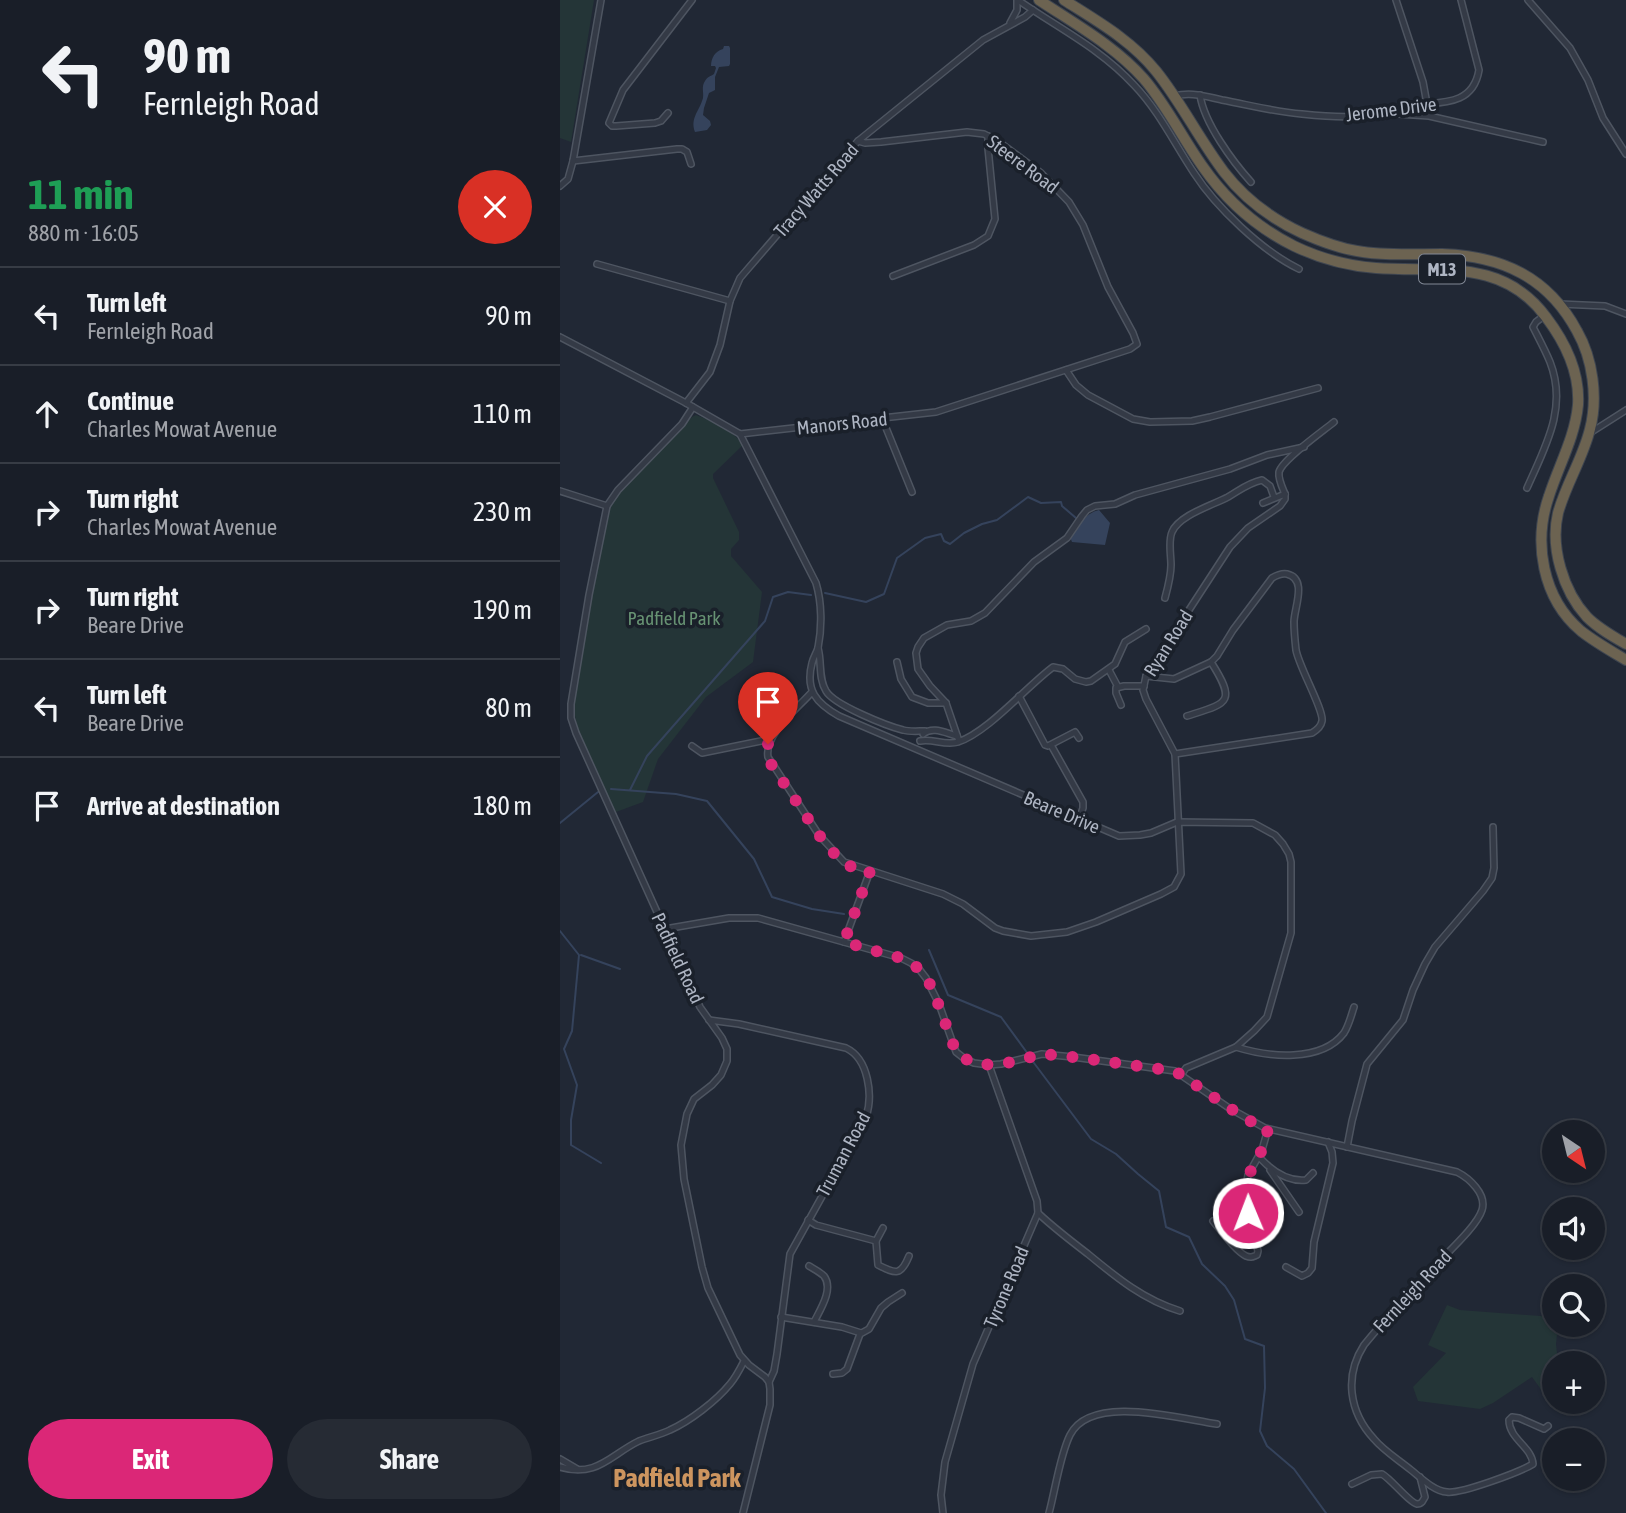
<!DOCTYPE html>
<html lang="en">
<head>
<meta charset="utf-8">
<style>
	:root { --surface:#191e28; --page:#262b34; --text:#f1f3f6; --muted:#9fa2a8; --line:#373c45; --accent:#db2777 }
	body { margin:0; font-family:"Asap Condensed",sans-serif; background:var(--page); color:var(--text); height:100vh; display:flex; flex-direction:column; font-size:26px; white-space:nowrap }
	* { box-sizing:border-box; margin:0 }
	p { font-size:23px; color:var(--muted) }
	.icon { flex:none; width:38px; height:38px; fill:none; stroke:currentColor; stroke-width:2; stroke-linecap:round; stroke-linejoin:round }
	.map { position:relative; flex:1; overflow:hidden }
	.panel { display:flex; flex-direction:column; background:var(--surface); width:560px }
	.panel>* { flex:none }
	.guide { background:#191e28; color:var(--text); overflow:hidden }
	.needle { width:46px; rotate:145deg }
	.controls { position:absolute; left:982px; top:1120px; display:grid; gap:14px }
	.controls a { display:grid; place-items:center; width:63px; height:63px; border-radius:50%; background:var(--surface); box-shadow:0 2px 5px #0004,0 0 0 2px var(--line); font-size:35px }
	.pin { position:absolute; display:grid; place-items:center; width:60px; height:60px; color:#fff; margin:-72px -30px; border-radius:50% 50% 50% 0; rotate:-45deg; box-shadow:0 0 7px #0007 }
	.pin .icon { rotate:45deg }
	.me { position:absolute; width:77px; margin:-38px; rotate:359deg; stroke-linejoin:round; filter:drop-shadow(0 0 5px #0008) }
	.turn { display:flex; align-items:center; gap:24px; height:147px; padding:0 28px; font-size:32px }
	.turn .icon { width:91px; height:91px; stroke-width:2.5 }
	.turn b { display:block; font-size:49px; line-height:60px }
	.round { display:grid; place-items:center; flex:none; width:74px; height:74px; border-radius:37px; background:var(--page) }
	.headline { display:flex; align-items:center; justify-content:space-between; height:119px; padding:0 28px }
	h1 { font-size:42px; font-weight:700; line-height:52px; color:#1e9e55 }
	.button { display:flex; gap:14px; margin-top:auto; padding:14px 28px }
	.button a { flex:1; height:80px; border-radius:42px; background:var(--accent); color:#fff; font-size:28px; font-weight:700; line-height:80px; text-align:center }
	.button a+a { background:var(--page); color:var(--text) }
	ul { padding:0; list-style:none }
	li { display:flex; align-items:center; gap:21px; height:98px; padding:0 28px; border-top:2px solid var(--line) }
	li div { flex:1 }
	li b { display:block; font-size:26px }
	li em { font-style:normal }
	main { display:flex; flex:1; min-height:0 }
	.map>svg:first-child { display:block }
	.green { fill:#243537 }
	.water { fill:#35435c }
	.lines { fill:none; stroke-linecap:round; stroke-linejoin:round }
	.stream { stroke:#35435c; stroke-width:2 }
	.minor-casing { stroke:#4e5561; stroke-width:8 }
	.motorway-casing { stroke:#3e4550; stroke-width:12 }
	.minor { stroke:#343a46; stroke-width:5 }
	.motorway { stroke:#6c6351; stroke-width:10 }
	.route { stroke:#db2777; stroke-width:12; stroke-dasharray:0 21.6 }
	.labels { text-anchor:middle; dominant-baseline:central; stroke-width:7; stroke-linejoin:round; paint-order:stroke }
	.shield { fill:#1a202a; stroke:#828895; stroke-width:2 }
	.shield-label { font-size:18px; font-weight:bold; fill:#aeb5c3 }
	.street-label { font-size:19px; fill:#aeb5c3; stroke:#1a202a }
	.park-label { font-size:19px; fill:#679273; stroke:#1a202a }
	.district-label { font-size:26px; font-weight:bold; fill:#cd955f; stroke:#1a202a }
</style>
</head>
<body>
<main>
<section class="panel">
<div class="guide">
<div class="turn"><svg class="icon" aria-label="left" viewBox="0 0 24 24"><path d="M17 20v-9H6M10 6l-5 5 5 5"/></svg><div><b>90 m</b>Fernleigh Road</div></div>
</div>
<div class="headline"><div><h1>11 min</h1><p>880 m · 16:05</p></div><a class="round" style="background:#d93025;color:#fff"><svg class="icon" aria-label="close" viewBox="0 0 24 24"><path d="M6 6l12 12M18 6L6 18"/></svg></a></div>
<ul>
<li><svg class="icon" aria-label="left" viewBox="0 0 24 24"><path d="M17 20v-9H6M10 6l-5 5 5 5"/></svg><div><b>Turn left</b><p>Fernleigh Road</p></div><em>90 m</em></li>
<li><svg class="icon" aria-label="ahead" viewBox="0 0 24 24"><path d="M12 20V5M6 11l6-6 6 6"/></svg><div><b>Continue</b><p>Charles Mowat Avenue</p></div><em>110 m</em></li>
<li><svg class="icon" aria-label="right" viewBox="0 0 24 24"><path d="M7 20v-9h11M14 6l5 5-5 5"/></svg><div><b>Turn right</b><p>Charles Mowat Avenue</p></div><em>230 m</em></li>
<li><svg class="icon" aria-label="right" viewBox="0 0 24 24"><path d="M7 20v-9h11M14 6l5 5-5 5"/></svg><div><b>Turn right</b><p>Beare Drive</p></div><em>190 m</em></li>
<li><svg class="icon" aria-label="left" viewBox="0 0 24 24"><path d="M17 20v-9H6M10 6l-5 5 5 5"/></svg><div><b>Turn left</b><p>Beare Drive</p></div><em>80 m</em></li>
<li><svg class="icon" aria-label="arrive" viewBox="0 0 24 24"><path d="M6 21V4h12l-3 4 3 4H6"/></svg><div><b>Arrive at destination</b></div><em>180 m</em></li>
</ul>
<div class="button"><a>Exit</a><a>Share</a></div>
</section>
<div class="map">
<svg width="1066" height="1513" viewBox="0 0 1066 1513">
	<rect width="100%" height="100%" fill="#212835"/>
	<g class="green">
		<path d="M0 0H34L11 142 0 138Z"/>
		<path d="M136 415C152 421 174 431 183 445L153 474V478L179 532V540L171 549V556L202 592 193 662 146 697 98 759 83 802 56 812 51 804 19 732 14 712 15 695 45 521 49 505 54 495 132 417Z"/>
		<path d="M887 1305 900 1310 994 1317V1325H998L996 1344 998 1363H994V1395L988 1399 972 1377 933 1403 920 1409 858 1401 853 1387 886 1353 868 1345Z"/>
	</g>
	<g class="water">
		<path d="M164 46H169L170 48V64L169 66 159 67 155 77V90L149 93 144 108 143 115 150 121 151 125 147 130 135 132C130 118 139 112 143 98 144 92 141 87 145 81 147 77 151 76 154 74L156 68 155 66H151C151 58 155 51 163 49Z"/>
		<path d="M539 510 550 523 545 545 512 542 510 537C518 526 525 513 539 510Z"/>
	</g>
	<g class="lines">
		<g class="stream">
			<path d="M265 593 306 602 324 594 337 558 365 538 381 534 384 541 390 544 404 533 422 524 437 520 468 497 481 503 501 502 502 506 516 518"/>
			<path d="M51 789 116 794 147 801 194 859 212 897 252 909 284 914"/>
			<path d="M70 790 87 756 205 621 213 597 228 592 251 595"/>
			<path d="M0 823 38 792"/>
			<path d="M0 931 19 955 12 1031 4 1049 17 1085 11 1120V1145L41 1163"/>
			<path d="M369 950 388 995 441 1017 468 1054"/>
			<path d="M21 955 60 969"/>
			<path d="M471 1059 531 1139 556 1154 578 1174 599 1191 606 1227 629 1237 642 1264 665 1286 674 1300 685 1339 704 1346 705 1388 700 1431 707 1446 734 1469 766 1513"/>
		</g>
		<g class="minor-casing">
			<g id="minor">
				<path d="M458 0C498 28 540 48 574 85 599 111 614 143 634 173 656 207 702 251 739 269"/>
				<path d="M836 0 863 82 867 104"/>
				<path d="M968 0 1010 48 1028 80 1043 118 1066 154"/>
				<path d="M450 23 457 10V0"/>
				<path d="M640 95C644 123 673 162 691 182"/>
				<path d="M614 96C631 92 646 96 662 100 689 105 715 112 742 114 761 116 782 118 801 116 819 114 836 107 854 105 881 102 913 106 919 70L901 0"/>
				<path d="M108 113 101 121 95 123 56 126H52L49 123 63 90 132 0"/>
				<path d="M823 113 869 116 983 142"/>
				<path d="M13 161 117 149H122L127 152 131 164"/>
				<path d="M0 186 8 179 13 161 41 0"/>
				<path d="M37 264 170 301"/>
				<path d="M333 276 414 245 428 236 435 219 428 148V136"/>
				<path d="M1000 304 1045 306 1066 314"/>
				<path d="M0 337 126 403 180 434 376 412 570 349 577 344 573 333 548 287 523 225 509 202 481 173 439 142 424 134 407 132 321 142 305 143 298 141"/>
				<path d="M506 370 516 385 528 395 573 419 590 422 632 421 650 417 758 388"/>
				<path d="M126 403 150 372 160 345 170 301 180 278 298 141 423 40 465 17 473 10"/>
				<path d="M133 407 122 424 58 490 47 506 29 595 11 704V718L16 733 140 1007 162 1038 167 1049V1061L161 1075 152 1085 134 1099 127 1114 121 1145 124 1179 142 1267 148 1288 180 1355 189 1365 205 1377 209 1382 210 1389V1405L183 1513"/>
				<path d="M322 418 352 492"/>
				<path d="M1030 433 1066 410"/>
				<path d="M180 434 256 583C262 603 262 628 258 648 256 654 253 658 252 663 245 690 256 703 279 716L559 836 580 835 591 833 617 822 693 823 715 835 723 844 729 854 731 862V933L707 1017 694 1031 676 1047 626 1068 621 1075"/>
				<path d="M967 488C985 447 1008 408 990 362 985 350 979 339 973 327L976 322 985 315"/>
				<path d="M0 491 47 506"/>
				<path d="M725 494C722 487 718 479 719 472 722 460 763 431 774 422"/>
				<path d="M703 503 725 494"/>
				<path d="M605 598C608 587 611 576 611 565 611 555 608 541 612 532 619 515 653 505 668 497 680 490 688 483 702 480L710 486 714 497"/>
				<path d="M258 648C262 662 258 678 266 691 274 705 327 726 343 730 350 732 358 731 365 731"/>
				<path d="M337 662 341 679 352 697 368 703H386"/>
				<path d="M549 670 558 687"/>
				<path d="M586 676 614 679 651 662 657 656 673 630 712 578C717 575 721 573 727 574 748 579 734 608 734 622 734 631 735 641 736 650 739 667 764 710 762 721 761 727 757 730 752 733L615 754"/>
				<path d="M252 692C237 709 204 734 208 757L259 835 284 862 383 894 403 904 435 928 443 931 471 936 507 932 536 922 601 894 614 887 621 874 615 754 586 699 583 690 586 676 670 547 688 528 720 506 725 499V494"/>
				<path d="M459 696 485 745 488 746 515 732 519 738"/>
				<path d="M561 705 556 693V688L564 686H584"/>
				<path d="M627 716C668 703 677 703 651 662"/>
				<path d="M363 734C373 726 385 733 397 736"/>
				<path d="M360 741C372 738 385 746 398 742 428 732 466 687 493 667L503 669 515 679 526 682 531 681 555 664 565 642 586 629"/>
				<path d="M399 741 386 703 370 686 358 669 356 653 358 647 364 638 387 625 411 621 425 613 474 562 507 538 522 516 527 510 535 506 555 504 575 495 670 469 707 455 744 447"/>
				<path d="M491 745 523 802V808L519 819"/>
				<path d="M132 746 142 753 211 739"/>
				<path d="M105 929 169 918H198L341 958 351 963 359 969 366 978 379 1004 396 1052 405 1059 414 1063 429 1065 441 1064 482 1054 513 1057 615 1071 669 1108 705 1128 897 1172C909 1178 927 1194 922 1210 917 1226 889 1251 877 1264 852 1290 827 1317 804 1345 784 1376 789 1412 814 1439 824 1451 839 1460 851 1470 861 1478 874 1491 887 1492 901 1494 960 1472 973 1464 972 1447 949 1439 949 1420L952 1417 959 1418 984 1429 988 1426"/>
				<path d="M284 942 310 871"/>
				<path d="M149 1020 179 1024 286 1048C309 1059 313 1096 306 1117L230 1254 217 1354 214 1371 209 1382"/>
				<path d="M676 1047C708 1057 761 1063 784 1033 789 1025 791 1016 794 1007"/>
				<path d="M787 1147 792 1121 807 1064 843 1020 853 990 865 964 875 947 923 891 932 878 934 868 933 827"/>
				<path d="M699 1157C711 1170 727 1182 746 1180L753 1173"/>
				<path d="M710 1170 739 1212"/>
				<path d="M478 1213C494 1228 511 1241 528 1254 557 1278 584 1300 620 1311"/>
				<path d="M248 1220 256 1225 316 1241"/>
				<path d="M653 1221C661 1230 675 1251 686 1256 691 1258 692 1257 697 1255L698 1251 688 1213 686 1186 688 1175 702 1150 708 1129"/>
				<path d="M323 1228 316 1241 318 1265C336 1274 341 1276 349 1256"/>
				<path d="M249 1266C254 1269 260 1272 264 1276 274 1289 260 1310 254 1322"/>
				<path d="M726 1267 742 1276 748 1273 752 1268 754 1242 773 1163 772 1152 768 1142"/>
				<path d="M221 1317 282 1327 301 1333"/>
				<path d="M273 1374 282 1373 287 1369 300 1334 309 1329 321 1308 328 1302 342 1293"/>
				<path d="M0 1459 17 1469"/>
				<path d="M0 1467C37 1478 50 1455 79 1441 89 1437 100 1435 110 1430 130 1421 156 1401 170 1384 176 1377 180 1369 184 1361"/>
				<path d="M792 1484 811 1475 822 1474C831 1479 850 1503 857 1504 859 1504 861 1503 862 1502L865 1497 860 1477"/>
				<path d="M383 1513 381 1495 385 1462 413 1364 478 1213 477 1201 429 1065"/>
				<path d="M489 1513C495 1491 500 1455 510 1435 531 1393 621 1419 657 1424"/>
			</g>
		</g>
		<g class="motorway-casing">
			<g id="motorway">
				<path d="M479 0C515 24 555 46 584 79 607 106 623 139 643 167 666 200 698 228 734 246 759 258 789 266 816 268 879 273 942 257 986 317 1005 342 1020 373 1018 405 1015 437 999 465 989 496 973 542 982 598 1021 631 1035 642 1051 651 1066 660"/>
				<path d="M504 0C537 21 571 40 596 71 621 102 639 139 664 172 684 198 712 219 742 233 760 241 778 248 797 251 825 256 854 254 882 254 942 256 988 277 1017 331 1033 359 1038 398 1030 429 1023 458 1006 484 998 513 990 547 1003 591 1027 617 1038 628 1052 636 1066 644"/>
			</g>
		</g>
		<use href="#minor" class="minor"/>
		<use href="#motorway" class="motorway"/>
	</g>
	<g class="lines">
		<path class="route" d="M208 744 207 751 211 764 259 835 278 858 290 866 310 871 284 942 341 958 351 963 359 969 372 987 396 1052 405 1059 422 1065 453 1062 482 1054 513 1057 615 1071 686 1119 708 1129 702 1150 687 1178 688 1213"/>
	</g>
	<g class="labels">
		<rect class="shield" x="859" y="254.5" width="46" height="29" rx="5"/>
		<g class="shield-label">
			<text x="882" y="269">M13</text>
		</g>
		<g class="street-label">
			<text transform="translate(831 109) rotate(-7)">Jerome Drive</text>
			<text transform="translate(463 164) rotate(37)">Steere Road</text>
			<text transform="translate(256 190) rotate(-49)">Tracy Watts Road</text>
			<text transform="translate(282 423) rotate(-6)">Manors Road</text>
			<text transform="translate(608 643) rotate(-58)">Ryan Road</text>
			<text transform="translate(502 812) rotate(23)">Beare Drive</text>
			<text transform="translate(118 958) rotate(65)">Padfield Road</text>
			<text transform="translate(283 1154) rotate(-62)">Truman Road</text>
			<text transform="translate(446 1287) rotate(-67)">Tyrone Road</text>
			<text transform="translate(852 1291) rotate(-47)">Fernleigh Road</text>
		</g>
		<g class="park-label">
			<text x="114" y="618">Padfield Park</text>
		</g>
		<g class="district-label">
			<text x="117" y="1478">Padfield Park</text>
		</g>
	</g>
</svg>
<div class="controls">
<a><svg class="needle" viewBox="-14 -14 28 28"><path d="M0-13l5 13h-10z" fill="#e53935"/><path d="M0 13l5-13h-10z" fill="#9fa2a8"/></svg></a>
<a><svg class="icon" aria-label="sound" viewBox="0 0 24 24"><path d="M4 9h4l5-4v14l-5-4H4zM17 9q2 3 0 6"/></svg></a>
<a><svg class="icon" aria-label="search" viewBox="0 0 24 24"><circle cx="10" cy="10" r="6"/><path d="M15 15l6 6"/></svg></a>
<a>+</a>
<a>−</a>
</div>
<div class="pin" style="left:208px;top:744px;background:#d93025"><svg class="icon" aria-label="arrive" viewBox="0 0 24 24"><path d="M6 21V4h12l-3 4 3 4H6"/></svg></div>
<svg class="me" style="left:688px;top:1213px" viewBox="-20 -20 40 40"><circle r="17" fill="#db2777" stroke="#fff" stroke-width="3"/><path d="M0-11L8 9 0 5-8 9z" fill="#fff"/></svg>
</div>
</main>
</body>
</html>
